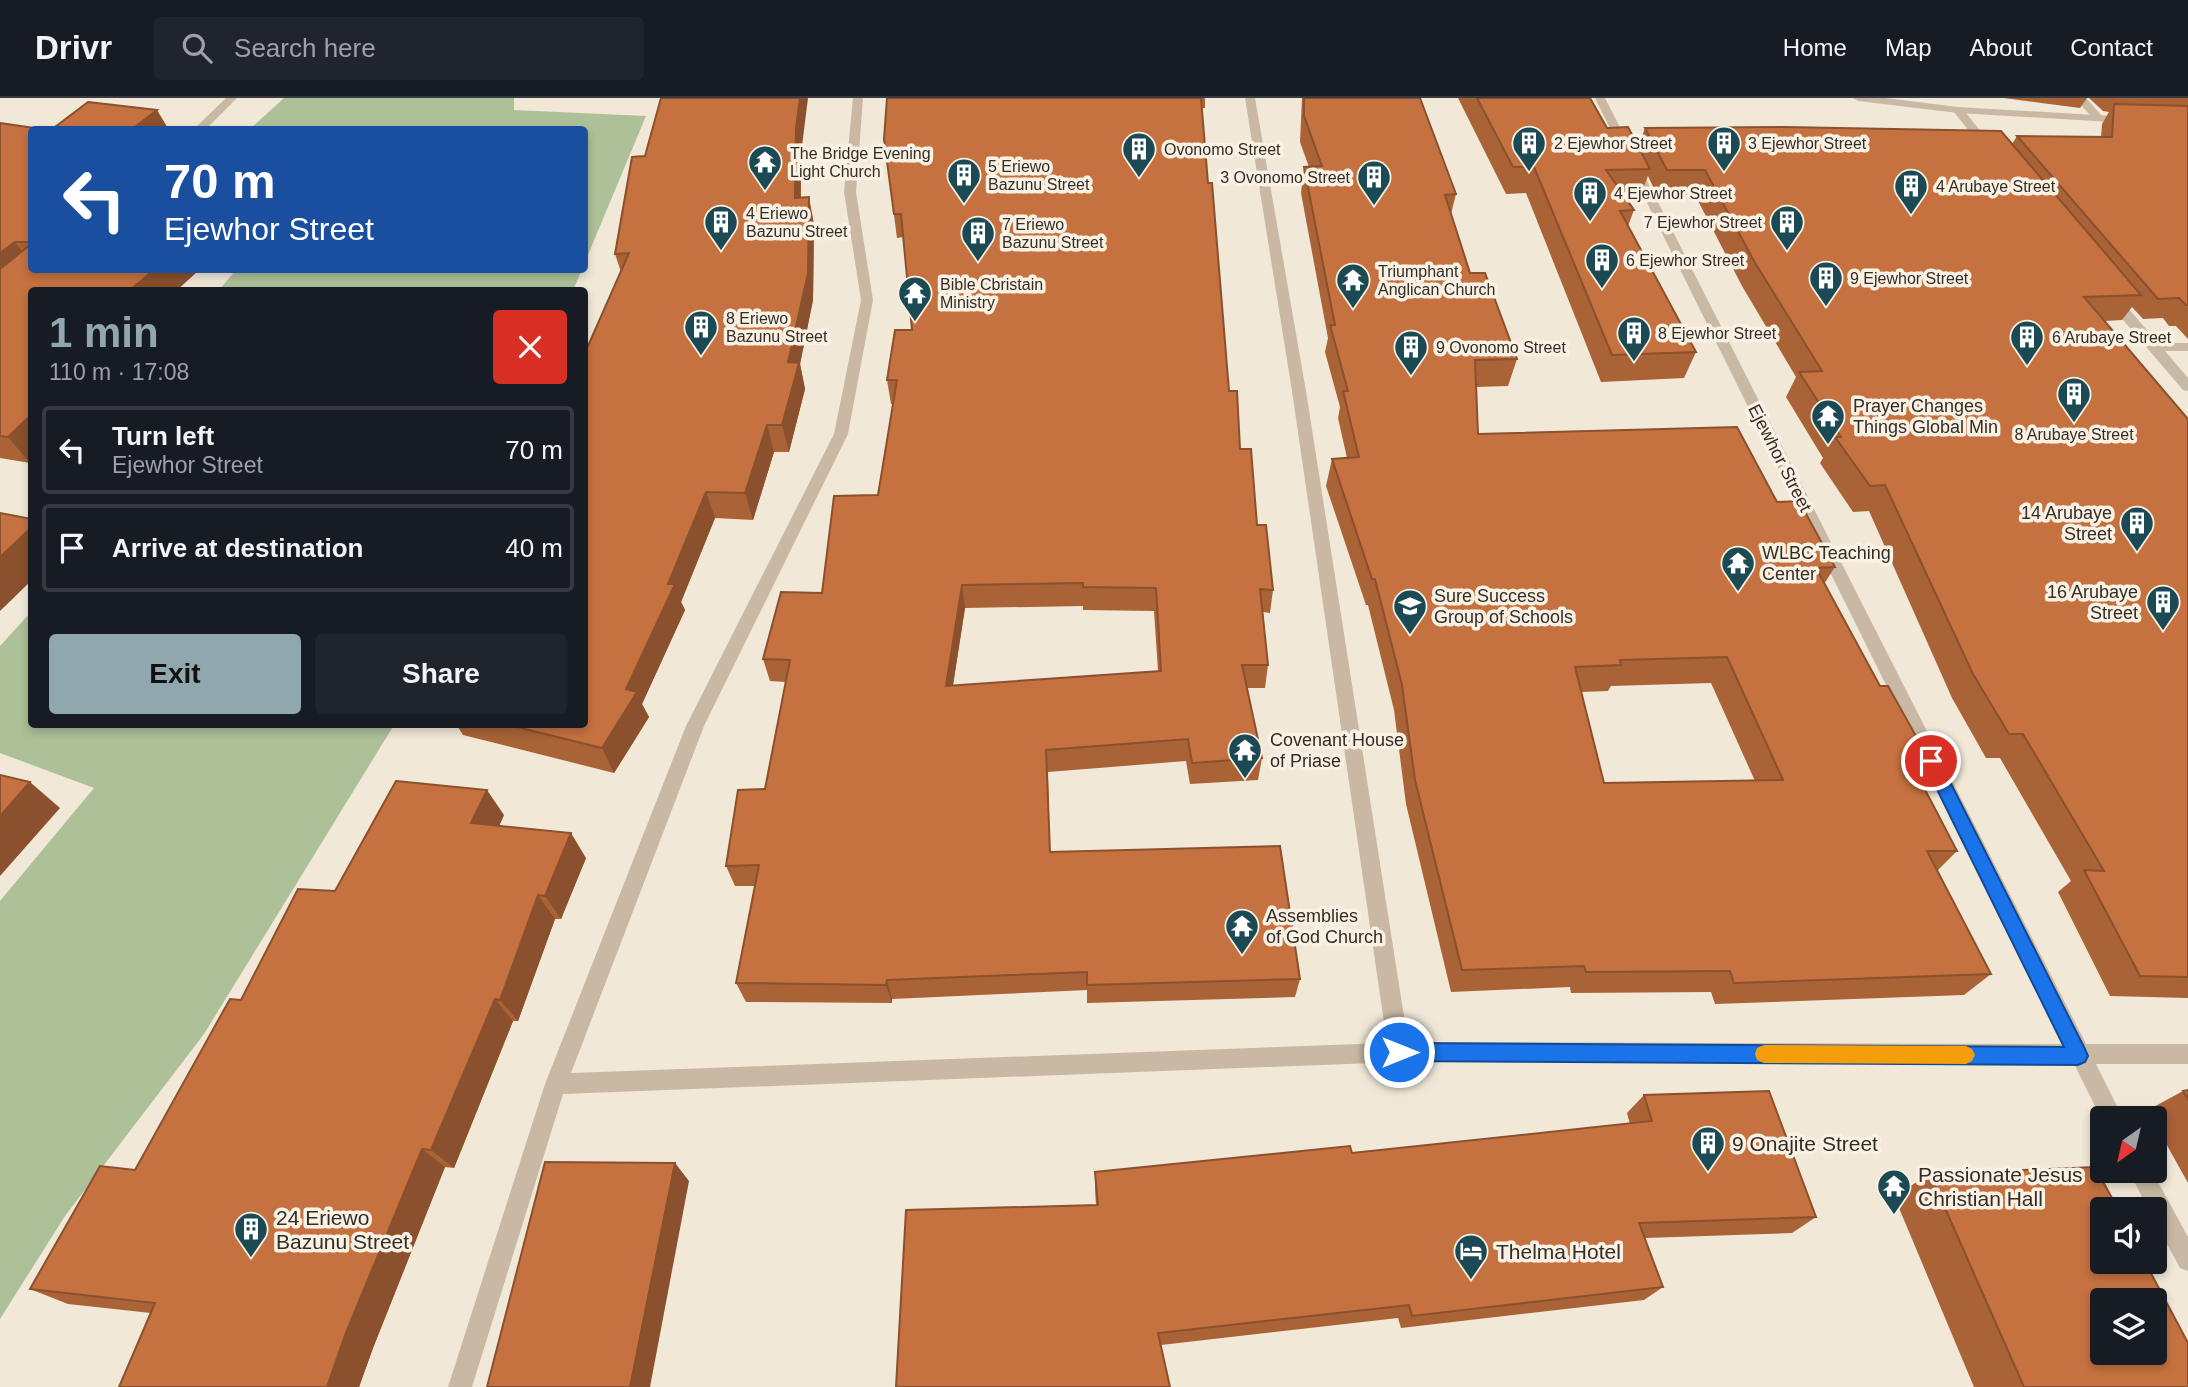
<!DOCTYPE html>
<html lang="en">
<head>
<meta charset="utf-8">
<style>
	:root { --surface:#171b24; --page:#20242c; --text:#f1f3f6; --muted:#9ea1a6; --line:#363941; --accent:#91a7ae }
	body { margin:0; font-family:Arial,sans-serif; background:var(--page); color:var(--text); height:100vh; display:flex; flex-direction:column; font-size:26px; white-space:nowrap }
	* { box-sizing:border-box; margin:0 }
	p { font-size:23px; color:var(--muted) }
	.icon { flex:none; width:38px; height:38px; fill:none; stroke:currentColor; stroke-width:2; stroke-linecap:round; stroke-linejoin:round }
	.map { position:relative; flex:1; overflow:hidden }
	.details { position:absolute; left:28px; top:189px; width:560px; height:441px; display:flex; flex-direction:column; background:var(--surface); border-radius:7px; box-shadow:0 4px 10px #0003 }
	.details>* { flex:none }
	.banner { position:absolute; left:28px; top:28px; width:560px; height:147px; border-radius:7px; box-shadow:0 4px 10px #0003; background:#1a4fa0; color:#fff; overflow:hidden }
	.needle { width:46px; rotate:214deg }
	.controls { position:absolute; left:2090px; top:1008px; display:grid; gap:14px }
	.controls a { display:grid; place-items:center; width:77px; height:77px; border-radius:7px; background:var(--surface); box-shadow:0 4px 10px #0003; font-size:35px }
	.pin { position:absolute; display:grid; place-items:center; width:60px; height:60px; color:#fff; margin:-30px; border:4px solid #fff; border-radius:50%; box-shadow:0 2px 7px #0007 }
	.me { position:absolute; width:77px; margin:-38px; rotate:90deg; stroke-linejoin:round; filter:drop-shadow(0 0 5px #0008) }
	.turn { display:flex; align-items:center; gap:24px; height:147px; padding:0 21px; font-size:32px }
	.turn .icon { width:91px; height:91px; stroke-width:2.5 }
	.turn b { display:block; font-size:49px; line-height:60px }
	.round { display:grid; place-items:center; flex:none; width:74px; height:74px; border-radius:7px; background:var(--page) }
	.head { display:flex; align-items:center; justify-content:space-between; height:119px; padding:0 21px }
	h1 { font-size:42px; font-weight:800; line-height:52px; color:var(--accent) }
	.button { display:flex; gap:14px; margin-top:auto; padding:14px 21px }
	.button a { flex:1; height:80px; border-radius:7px; background:var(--accent); color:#111; font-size:28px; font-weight:800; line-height:80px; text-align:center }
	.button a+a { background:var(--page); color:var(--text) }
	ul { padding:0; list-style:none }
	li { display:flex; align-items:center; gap:21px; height:88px; margin:0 14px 10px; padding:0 7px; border:4px solid var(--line); border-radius:7px }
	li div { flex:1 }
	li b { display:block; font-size:26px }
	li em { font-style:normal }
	header { display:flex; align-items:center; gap:42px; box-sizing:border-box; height:98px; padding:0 35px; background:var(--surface); border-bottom:2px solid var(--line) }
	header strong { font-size:33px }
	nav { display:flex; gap:38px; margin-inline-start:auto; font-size:24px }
	.search { width:490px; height:63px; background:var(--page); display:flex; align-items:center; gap:18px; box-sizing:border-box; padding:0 24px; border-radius:7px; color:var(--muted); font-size:26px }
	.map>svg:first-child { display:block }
	.green { fill:#adc098 }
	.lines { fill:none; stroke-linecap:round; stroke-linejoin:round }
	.minor { fill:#c9b9a4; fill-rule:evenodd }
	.tertiary { fill:#c9b9a4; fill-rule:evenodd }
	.wall { fill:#aa6237; fill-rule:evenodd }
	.shaded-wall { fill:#8b502d }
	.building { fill:#c67240; stroke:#8b502d; stroke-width:2; fill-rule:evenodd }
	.route { fill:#1a73e8; stroke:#114b97; stroke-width:2 }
	.slow { fill:#f59e0b }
	.labels { text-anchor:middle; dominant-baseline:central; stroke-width:7; stroke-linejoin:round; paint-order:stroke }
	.far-poi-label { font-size:16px; fill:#342c26; stroke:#f9f2e4; text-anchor:start }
	.poi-label { font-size:18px; fill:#342c26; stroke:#f9f2e4; text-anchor:start }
	.street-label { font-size:18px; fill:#342c26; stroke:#f9f2e4 }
	.near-poi-label { font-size:21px; fill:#342c26; stroke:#f9f2e4; text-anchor:start }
</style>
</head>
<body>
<header>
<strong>Drivr</strong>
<div class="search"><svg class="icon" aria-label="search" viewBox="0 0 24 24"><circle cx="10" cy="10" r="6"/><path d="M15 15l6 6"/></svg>Search here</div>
<nav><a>Home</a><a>Map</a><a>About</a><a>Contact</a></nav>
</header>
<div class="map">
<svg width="2188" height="1289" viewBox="0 0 2188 1289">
	<rect width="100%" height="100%" fill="#f1e8d8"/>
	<g class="green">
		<path d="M284 0H514V12L646 18 585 164 584 32 250 31Z"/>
		<path d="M236 172H582L573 192H219Z"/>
		<path d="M31 514 32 626 394 627 204 936 65 1118 0 1221V803L94 690 0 655V548Z"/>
	</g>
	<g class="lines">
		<g class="minor">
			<path d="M226 0H237L205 32H193Z"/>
			<path d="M853 0H863L856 94 873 202 848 336 704 628 571 975 1387 945 1292 293 1245 0H1255L1306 293 1408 944 2064 946 1595 0H1605L2086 946H2188V966H2096L2123 1020 2102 1022 2074 966 1399 964 563 996 472 1289H448L545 986 686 628 834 336 861 202 844 94Z"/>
			<path d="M2075 0H2086L2103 19V23H2095Z"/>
			<path d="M1954 10H1962L1993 49V53H1985L1954 14Z"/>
			<path d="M2111 195 2116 196 2158 245H2188V253H2165L2188 280V293L2183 292 2106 202V196Z"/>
			<path d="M2129 1073H2152L2188 1139V1173L2180 1170 2154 1122V1111H2148Z"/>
		</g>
		<path class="tertiary" d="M1853 0H1885L1958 9 2129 19 2135 22 2129 25 1958 15 1858 3Z"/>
	</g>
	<g class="wall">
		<path d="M887 0H1205V10H1201L1208 85 1229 293 1240 351 1257 427 1273 492 1270 515 1263 514 1268 567 1265 590H1247L1262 660 1258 682 1190 686 1186 663 1048 674 1050 754 1300 881 1295 899 1087 905V892L892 901V905L746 904 736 885 755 788H735L726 768 765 691 786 584 770 583 763 561 822 495 878 397 893 306H891L887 282 912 232 903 139 897 140 884 41ZM1083 508V512L1154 513 1158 573 953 588 965 510Z"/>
		<path d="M1302 0H1420L1456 96 1451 116 1470 175 1517 261 1508 288 1476 289 1478 336 1777 404 1835 469 1824 486 1880 588 1926 656 1914 670 1957 753 1937 773 1991 876 1964 897 1715 906 1711 894 1571 895 1570 889 1451 894 1406 706 1394 612 1368 507H1366L1326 388 1332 361 1347 360 1338 320 1340 309 1325 254 1328 240 1301 95 1304 69H1309L1300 44ZM1711 585 1755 683 1604 685 1581 594 1608 593 1611 588Z"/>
		<path d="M1458 0H1590L1607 30 1638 49 1645 30 2012 46 2017 38 2101 39 2102 26 2109 14 2103 13 2089 0H2188V241L2176 228H2169L2163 220 2143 221 2132 209 2122 222 2104 223 2188 321V900L2110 898 2058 794 2071 783 2000 660H1986L1952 600 1869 413 1853 414 1820 365 1823 360 1786 299 1796 279 1742 188 1695 97H1657L1648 78 1640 98H1624L1634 112 1628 128 1696 254 1684 280 1601 284 1526 95 1506 96Z"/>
		<path d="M2004 0H2087L2080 10Z"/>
		<path d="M0 25 48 32 32 172H199L177 192H32L30 365 0 360Z"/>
		<path d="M801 56V100L814 126 813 202 800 266 805 291 789 354H774L753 422 715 420 681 504 685 512 642 606 649 619 614 675 463 637 456 626H584L621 174 615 156Z"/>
		<path d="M504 717 499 728 586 760 561 821H555L518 923H513L454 1070 445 1069 373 1250 359 1289H119L151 1215 68 1206 30 1191 135 1072 241 902Z"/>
		<path d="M2188 992V1085L2154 1024V1020H2152L2148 1012 2183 993Z"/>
		<path d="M1644 997 1816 1119 1792 1135 1645 1140 1663 1189 1644 1202 1401 1230 1398 1220 1161 1247 1096 1107 1095 1091V1074L1352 1055 1630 1026 1627 1015Z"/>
		<path d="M1930 1076 2188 1289H1974L1894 1098Z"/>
	</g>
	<g class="shaded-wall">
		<path d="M800 0H808L801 56 800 126 795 100 796 30Z"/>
		<path d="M157 12 169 32H131Z"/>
		<path d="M809 99 814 126 813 202 800 266 805 291 789 354 782 327 788 264Z"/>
		<path d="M15 144 32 166 0 196V155Z"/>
		<path d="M154 172H199L177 192H130Z"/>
		<path d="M32 316V364L30 365 8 339Z"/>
		<path d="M767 327 774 354 753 422 745 395Z"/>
		<path d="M706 394 715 420 681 504 685 512 642 606 649 619 614 675 602 650Z"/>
		<path d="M32 429V482L0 513V459Z"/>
		<path d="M962 487 965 510 949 611 946 588Z"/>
		<path d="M30 684 60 710 0 778V718Z"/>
		<path d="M487 692 504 717 489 750 471 725Z"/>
		<path d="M571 735 586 760 561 821 545 798Z"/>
		<path d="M538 797 555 821 518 923 500 902Z"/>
		<path d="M887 882 892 901V905L886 887Z"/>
		<path d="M495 901 513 923 454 1070 431 1052Z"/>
		<path d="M422 1051 445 1069 373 1250 359 1289H327L345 1237Z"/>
		<path d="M675 1065 689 1083 650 1289H630Z"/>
	</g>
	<g class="building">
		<path d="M661 0H800L796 30 795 100 809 99 808 175 788 264 799 265 782 327H767L745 395 706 394 668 486H675L626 591 637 594 602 650 505 626H584V257L629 155 615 156 632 59 645 58Z"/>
		<path d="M887 0H1201L1208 85H1212L1229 293H1237L1240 351H1251L1257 427H1266L1273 492 1260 491 1268 567H1242L1262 660 1192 665 1188 641 1046 652 1050 754 1280 748 1300 881 1087 887V874L887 882 886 887 736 885 759 767 726 768 738 692 765 691 790 562 763 561 781 494 822 495 834 398 878 397 897 282H887L895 232H912L901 116H894L884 41ZM1083 485V489L1156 490 1161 573 946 588 962 487Z"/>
		<path d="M1304 0H1420L1456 96 1445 97 1470 175H1485L1517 261 1475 262 1478 336 1737 329 1777 404 1799 403 1835 469 1816 470 1880 588H1888L1926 656 1907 657 1957 753H1927L1991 876 1734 885 1730 873 1586 874 1584 868 1462 872 1415 682 1402 587 1375 481H1372L1332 361 1359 359 1343 293H1348L1330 227H1335L1304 69 1322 68 1304 18ZM1727 559 1783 682 1604 685 1575 569 1621 567 1620 562Z"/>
		<path d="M1477 0H1590L1607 30 1628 29 1650 71 1606 72 1634 112 1620 113 1696 254 1612 257 1534 69H1513Z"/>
		<path d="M88 4 157 12 131 32H51Z"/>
		<path d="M2114 6 2188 8V207H2186L2179 200 2158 201 2017 38 2112 39Z"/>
		<path d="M0 25 48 32H32V172H154L130 192H32V316L8 339 0 338V171L31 146 28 144H15L0 155Z"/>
		<path d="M1784 29 2001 33 2141 197 2084 199 2188 321V879L2140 878 2084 772 2104 773 2023 636H2009L1973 576 1885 387 1870 388 1835 339H1841L1799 274 1822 273 1754 163 1705 72H1667L1645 30Z"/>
		<path d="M0 415 32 421V429L0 459Z"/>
		<path d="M0 677 30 684 0 718Z"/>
		<path d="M396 683 487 692 471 725 571 735 545 798 538 797 500 902 495 901 431 1052 422 1051 345 1237 327 1289H119L155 1205 30 1191 100 1068 135 1072 230 901 241 902 298 791 335 793Z"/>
		<path d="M2188 992V1001L2183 993Z"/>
		<path d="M1769 993 1816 1119 1639 1125 1663 1189 1412 1218 1409 1207 1158 1235 1170 1289H896L906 1112 1098 1107 1095 1074 1350 1048 1352 1055 1652 1023 1644 997Z"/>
		<path d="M545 1064 675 1065 630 1289H487Z"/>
		<path d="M2095 1069 2118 1111H2102V1164H2145L2188 1245V1289H2024L1930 1076ZM2102 1202H2154V1255H2102Z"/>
	</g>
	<path class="route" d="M1931 657 1937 658 2085 951 2088 958 2085 964 2078 967 1399 963 1393 960 1390 954 1393 948 1399 945 2064 949 1923 663Z"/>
	<path class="slow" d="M1764 947 1966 948 1972 951 1975 957 1972 963 1966 966 1764 965 1757 962 1755 956 1757 950Z"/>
	<defs>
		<g id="building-pin" transform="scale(1.75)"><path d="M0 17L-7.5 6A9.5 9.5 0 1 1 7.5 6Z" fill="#1b4a55" stroke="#f9f2e4"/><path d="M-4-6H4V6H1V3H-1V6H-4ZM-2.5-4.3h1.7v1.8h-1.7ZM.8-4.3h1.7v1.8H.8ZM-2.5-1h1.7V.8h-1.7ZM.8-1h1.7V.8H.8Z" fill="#fff"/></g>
		<g id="temple-pin" transform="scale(1.75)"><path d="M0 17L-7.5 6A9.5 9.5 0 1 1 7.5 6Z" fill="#1b4a55" stroke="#f9f2e4"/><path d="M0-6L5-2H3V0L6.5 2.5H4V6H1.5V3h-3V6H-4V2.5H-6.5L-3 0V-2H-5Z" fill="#fff"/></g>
		<g id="school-pin" transform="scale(1.75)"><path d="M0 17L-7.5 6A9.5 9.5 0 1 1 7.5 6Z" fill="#1b4a55" stroke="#f9f2e4"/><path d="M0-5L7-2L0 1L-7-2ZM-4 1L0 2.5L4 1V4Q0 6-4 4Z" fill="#fff"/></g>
		<g id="hotel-pin" transform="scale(1.75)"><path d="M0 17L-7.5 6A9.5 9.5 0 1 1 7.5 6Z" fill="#1b4a55" stroke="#f9f2e4"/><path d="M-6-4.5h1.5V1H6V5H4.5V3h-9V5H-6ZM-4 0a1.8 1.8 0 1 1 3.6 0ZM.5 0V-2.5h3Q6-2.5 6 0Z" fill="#fff"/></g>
	</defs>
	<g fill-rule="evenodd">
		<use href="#building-pin" x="1529" y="45"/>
		<use href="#building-pin" x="1724" y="45"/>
		<use href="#building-pin" x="1139" y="51"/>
		<use href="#temple-pin" x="765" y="64"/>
		<use href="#building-pin" x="964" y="77"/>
		<use href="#building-pin" x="1374" y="79"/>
		<use href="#building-pin" x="1911" y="88"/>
		<use href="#building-pin" x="1590" y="95"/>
		<use href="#building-pin" x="721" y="124"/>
		<use href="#building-pin" x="1787" y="124"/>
		<use href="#building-pin" x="978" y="135"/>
		<use href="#building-pin" x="1602" y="162"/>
		<use href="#building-pin" x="1826" y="180"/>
		<use href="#temple-pin" x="1353" y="182"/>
		<use href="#temple-pin" x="915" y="195"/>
		<use href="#building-pin" x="701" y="229"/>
		<use href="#building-pin" x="1634" y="235"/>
		<use href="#building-pin" x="2027" y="239"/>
		<use href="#building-pin" x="1411" y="249"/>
		<use href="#building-pin" x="2074" y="296"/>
		<use href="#temple-pin" x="1828" y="318"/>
		<use href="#building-pin" x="2137" y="425"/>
		<use href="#temple-pin" x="1738" y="465"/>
		<use href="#building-pin" x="2163" y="504"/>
		<use href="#school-pin" x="1410" y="508"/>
		<use href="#temple-pin" x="1245" y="652"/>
		<use href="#temple-pin" x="1242" y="828"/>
		<use href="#building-pin" x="1708" y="1045"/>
		<use href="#temple-pin" x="1894" y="1088"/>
		<use href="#building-pin" x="251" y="1131"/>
		<use href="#hotel-pin" x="1471" y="1153"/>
	</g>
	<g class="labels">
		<g class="far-poi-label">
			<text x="1554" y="45">2 Ejewhor Street</text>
			<text x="1748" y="45">3 Ejewhor Street</text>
			<text x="1164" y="51">Ovonomo Street</text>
			<text x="790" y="55">The Bridge Evening<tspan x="790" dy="18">Light Church</tspan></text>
			<text x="988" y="68">5 Eriewo<tspan x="988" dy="18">Bazunu Street</tspan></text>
			<text x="1350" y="79" text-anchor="end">3 Ovonomo Street</text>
			<text x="1936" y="88">4 Arubaye Street</text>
			<text x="1614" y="95">4 Ejewhor Street</text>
			<text x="746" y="115">4 Eriewo<tspan x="746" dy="18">Bazunu Street</tspan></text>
			<text x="1762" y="124" text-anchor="end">7 Ejewhor Street</text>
			<text x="1002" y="126">7 Eriewo<tspan x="1002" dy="18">Bazunu Street</tspan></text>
			<text x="1626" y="162">6 Ejewhor Street</text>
			<text x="1378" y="173">Triumphant<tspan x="1378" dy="18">Anglican Church</tspan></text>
			<text x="1850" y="180">9 Ejewhor Street</text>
			<text x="940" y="186">Bible Cbristain<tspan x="940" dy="18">Ministry</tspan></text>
			<text x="726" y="220">8 Eriewo<tspan x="726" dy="18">Bazunu Street</tspan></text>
			<text x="1658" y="235">8 Ejewhor Street</text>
			<text x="2052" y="239">6 Arubaye Street</text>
			<text x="1436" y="249">9 Ovonomo Street</text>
			<text x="2074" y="336" text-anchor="middle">8 Arubaye Street</text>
		</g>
		<g class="poi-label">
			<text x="1853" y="308">Prayer Changes<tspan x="1853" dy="21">Things Global Min</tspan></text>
			<text x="2112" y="415" text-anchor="end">14 Arubaye<tspan x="2112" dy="21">Street</tspan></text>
			<text x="1762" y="455">WLBC Teaching<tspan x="1762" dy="21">Center</tspan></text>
			<text x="2138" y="494" text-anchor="end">16 Arubaye<tspan x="2138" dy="21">Street</tspan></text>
			<text x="1434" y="498">Sure Success<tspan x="1434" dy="21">Group of Schools</tspan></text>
			<text x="1270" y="642">Covenant House<tspan x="1270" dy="21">of Priase</tspan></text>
			<text x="1266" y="818">Assemblies<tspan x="1266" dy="21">of God Church</tspan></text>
		</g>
		<g class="street-label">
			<text transform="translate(1780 360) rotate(63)">Ejewhor Street</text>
		</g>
		<g class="near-poi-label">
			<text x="1732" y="1045">9 Onajite Street</text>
			<text x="1918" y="1076">Passionate Jesus<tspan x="1918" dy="24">Christian Hall</tspan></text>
			<text x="276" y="1119">24 Eriewo<tspan x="276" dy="24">Bazunu Street</tspan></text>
			<text x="1496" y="1153">Thelma Hotel</text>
		</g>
	</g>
</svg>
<div class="controls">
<a><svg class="needle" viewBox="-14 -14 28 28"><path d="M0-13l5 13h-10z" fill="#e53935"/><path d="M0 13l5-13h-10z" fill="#9ea1a6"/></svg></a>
<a><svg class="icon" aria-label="sound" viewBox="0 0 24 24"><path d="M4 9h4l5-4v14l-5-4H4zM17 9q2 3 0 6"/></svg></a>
<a><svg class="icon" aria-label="layers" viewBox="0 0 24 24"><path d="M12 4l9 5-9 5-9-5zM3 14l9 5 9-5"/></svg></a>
</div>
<div class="pin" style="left:1931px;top:663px;background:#d93025"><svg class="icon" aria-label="arrive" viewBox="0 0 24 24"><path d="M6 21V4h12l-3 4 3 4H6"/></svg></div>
<svg class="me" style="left:1399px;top:954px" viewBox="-20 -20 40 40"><circle r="17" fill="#1a73e8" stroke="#fff" stroke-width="3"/><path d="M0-11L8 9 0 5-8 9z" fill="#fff"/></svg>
<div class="banner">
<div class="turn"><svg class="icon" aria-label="left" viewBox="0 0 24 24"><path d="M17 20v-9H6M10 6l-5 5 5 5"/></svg><div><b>70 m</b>Ejewhor Street</div></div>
</div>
<section class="details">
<div class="head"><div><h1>1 min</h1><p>110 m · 17:08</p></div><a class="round" style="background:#d93025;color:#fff"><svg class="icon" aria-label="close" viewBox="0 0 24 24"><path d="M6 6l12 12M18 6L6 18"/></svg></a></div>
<ul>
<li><svg class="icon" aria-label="left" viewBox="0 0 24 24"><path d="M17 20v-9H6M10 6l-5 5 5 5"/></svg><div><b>Turn left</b><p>Ejewhor Street</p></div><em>70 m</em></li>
<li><svg class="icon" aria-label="arrive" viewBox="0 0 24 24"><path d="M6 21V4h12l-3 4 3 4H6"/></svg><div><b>Arrive at destination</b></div><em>40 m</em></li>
</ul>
<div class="button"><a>Exit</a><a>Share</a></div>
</section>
</div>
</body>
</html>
